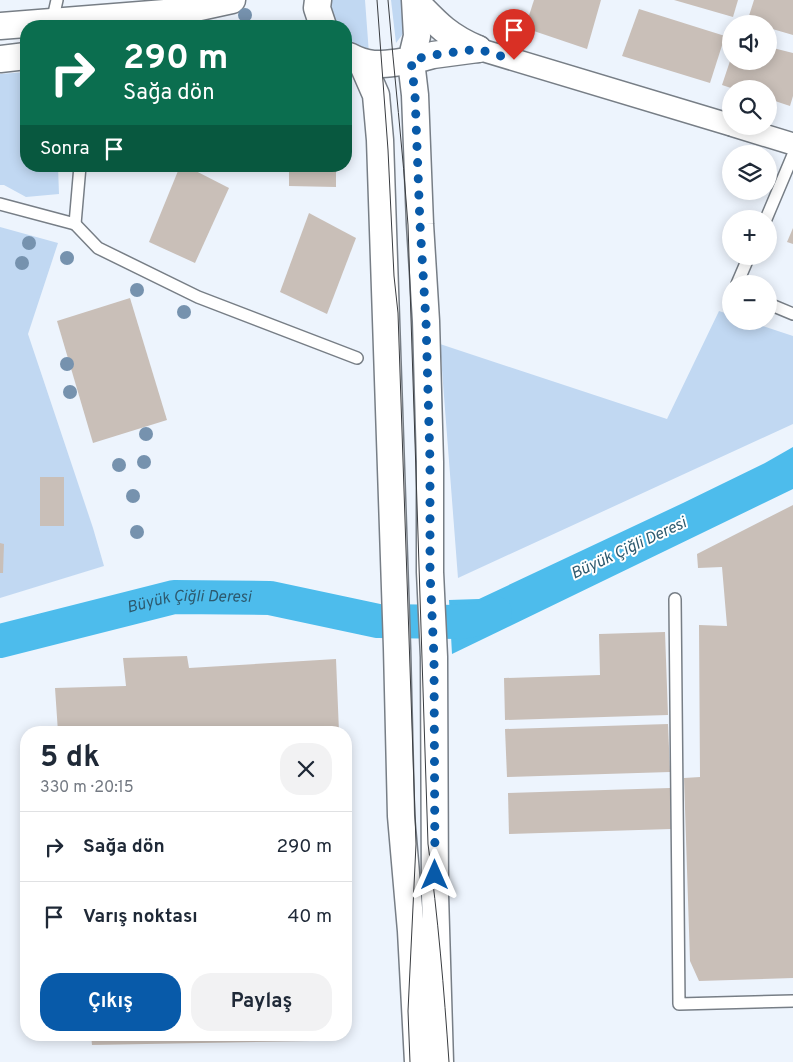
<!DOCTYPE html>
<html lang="tr">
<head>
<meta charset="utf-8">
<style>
	:root { --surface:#fff; --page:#f2f2f3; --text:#1f2937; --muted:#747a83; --line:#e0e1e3; --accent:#085aa9 }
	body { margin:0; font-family:Overpass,sans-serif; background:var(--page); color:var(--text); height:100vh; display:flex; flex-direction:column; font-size:19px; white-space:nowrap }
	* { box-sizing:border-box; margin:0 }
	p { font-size:16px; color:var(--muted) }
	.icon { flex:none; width:28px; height:28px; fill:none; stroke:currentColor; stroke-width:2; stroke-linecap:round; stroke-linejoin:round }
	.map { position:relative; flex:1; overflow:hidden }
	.panel { position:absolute; left:20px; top:726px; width:332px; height:315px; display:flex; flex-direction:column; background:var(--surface); border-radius:20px; box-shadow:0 2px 12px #0003 }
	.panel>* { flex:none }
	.hud { position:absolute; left:20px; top:20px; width:332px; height:152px; border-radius:20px; box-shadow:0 2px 12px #0003; background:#0b6e4f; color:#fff; overflow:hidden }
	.fabs { position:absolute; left:722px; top:15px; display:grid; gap:10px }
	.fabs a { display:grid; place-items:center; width:55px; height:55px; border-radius:50%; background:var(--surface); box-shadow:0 2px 12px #0003; font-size:25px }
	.pin { position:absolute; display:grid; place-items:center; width:42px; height:42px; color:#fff; margin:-51px -21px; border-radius:50% 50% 50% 0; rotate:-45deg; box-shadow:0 0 5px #0007 }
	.pin .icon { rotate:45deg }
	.me { position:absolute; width:55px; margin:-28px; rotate:0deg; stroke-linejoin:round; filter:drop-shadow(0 0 4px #0008) }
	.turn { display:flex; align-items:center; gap:18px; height:105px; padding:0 20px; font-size:22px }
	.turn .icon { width:65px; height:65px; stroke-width:2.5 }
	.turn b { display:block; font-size:35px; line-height:42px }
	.then { display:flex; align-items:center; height:48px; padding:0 20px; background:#0003; gap:10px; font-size:19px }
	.round { display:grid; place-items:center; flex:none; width:52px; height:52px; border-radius:20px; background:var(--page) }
	.overview { display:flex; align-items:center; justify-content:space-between; height:85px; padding:0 20px }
	h1 { font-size:30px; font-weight:700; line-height:38px }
	.button { display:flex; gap:10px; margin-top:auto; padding:10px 20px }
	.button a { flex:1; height:58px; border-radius:20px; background:var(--accent); color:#fff; font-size:20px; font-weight:700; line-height:58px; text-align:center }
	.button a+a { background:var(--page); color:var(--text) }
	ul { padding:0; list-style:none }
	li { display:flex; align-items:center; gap:15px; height:70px; padding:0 20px; border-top:1px solid var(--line) }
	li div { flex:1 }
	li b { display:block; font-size:19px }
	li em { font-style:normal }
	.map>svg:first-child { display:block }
	.green { fill:#c1d8f2 }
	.water { fill:#4dbcec }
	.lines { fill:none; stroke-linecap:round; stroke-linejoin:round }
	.river { stroke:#4dbcec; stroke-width:34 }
	.building { fill:#c9bfb8 }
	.service-casing { stroke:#777e86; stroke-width:14 }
	.minor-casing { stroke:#777e86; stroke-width:24 }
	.tertiary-casing { stroke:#777e86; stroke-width:29 }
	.service { stroke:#fff; stroke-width:11 }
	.minor { stroke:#fff; stroke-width:21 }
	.tertiary { stroke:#fff; stroke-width:26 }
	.tram { stroke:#393c40; stroke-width:1 }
	.tree { fill:#7692ae }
	.route { stroke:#085aa9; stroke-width:9; stroke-dasharray:0 16.2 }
	.labels { text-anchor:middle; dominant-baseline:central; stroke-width:4; stroke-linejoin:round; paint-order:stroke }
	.water-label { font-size:16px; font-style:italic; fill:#2d5a6f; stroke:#fff }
</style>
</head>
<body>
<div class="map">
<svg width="793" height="1062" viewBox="0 0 793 1062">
	<rect width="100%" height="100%" fill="#edf4fd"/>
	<g class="green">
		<path d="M332 0H365L369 54 346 46V26H332L330 7Z"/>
		<path d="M391 0H406L405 31 396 43Z"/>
		<path d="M26 72V166H58L59 194 26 197 4 185H0V74Z"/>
		<path d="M0 227 58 243 28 334 93 528 104 566 0 598Z"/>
		<path d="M719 311 731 315V321H748L793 336V424L458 578 440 344 667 419Z"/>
	</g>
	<path class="water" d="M793 447V489L452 654 449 600 479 599 683 503 765 463Z"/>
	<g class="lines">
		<path class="river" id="s1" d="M0 641 174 597 270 598 378 621 461 622 484 618 495 613"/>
	</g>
	<g class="building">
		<path d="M534 0H601L587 49 525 28Z"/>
		<path d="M674 0H738L733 17Z"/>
		<path d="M754 0H793V35L769 28V24H755L747 22Z"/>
		<path d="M639 9 725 36 710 83 622 56Z"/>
		<path d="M769 47 793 53V96L790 106 769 99V89H734L722 85 730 61H769Z"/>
		<path d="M180 166H186L229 188 195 263 149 242Z"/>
		<path d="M289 166H336V187L289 186Z"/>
		<path d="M309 213 356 238 327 314 280 292Z"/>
		<path d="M793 228V244L787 242Z"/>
		<path d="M130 298 167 420 93 443 57 321Z"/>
		<rect x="40" y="477" width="24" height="49"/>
		<path d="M793 505V978L699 981 690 961 684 778 700 777 699 625 727 626 722 567 698 568 697 554Z"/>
		<path d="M0 543 4 544 3 573H0Z"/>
		<path d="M665 632 668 715 505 720 504 678 600 675 599 634Z"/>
		<path d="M187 656 189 668 336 659 339 732H58L55 688 126 686 123 658Z"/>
		<path d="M668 724 670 772 507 777 505 729Z"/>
		<path d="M670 788 671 829 509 834 508 793Z"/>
		<rect x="346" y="1005" width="2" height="14"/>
		<path d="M91 1035H311V1041L92 1045Z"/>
	</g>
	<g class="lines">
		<g class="service-casing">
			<g id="service">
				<path d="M52 22 57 0"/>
				<path d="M0 204 75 224 80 166"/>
				<path d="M766 219 793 155"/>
				<path d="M75 224 98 248 198 297 357 358"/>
				<path d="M737 284 749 256"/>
				<path d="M769 304 793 314"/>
				<path d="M675 599 679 1004 793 1001"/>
			</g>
		</g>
		<g class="minor-casing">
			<g id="minor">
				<path d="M478 49 731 125"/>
				<path d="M734 126 793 144"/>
			</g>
		</g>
		<g class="tertiary-casing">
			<g id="tertiary">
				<path d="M318 0 317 8 323 26"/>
				<path d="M416 2C437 24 449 37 478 49"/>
				<path d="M0 26 177 12 232 0"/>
				<path d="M349 56C373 69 386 63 411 61L417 36 415 0"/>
				<path d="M0 59 26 56"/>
				<path d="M362 63 376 95 380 140 397 648 401 816 411 931 418 1062"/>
				<path d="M440 1062 435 895 434 657 430 572V462L426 321 420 224 415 95 411 61 433 55 478 49"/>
			</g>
		</g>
		<use href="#service" class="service"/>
		<use href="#minor" class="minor"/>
		<use href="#tertiary" class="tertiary"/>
		<g class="tram">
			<path d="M377 0 388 150 394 276 398 313 416 844 408 1011 410 1062"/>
			<path d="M388 0C394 75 403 150 408 225L428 844C438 917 444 989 449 1062"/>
		</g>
	</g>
	<g class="tree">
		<circle cx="245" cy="15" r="7"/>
		<circle cx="29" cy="243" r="7"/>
		<circle cx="67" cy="258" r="7"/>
		<circle cx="22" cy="263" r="7"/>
		<circle cx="137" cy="290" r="7"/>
		<circle cx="184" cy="312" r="7"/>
		<circle cx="67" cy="364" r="7"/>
		<circle cx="70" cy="392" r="7"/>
		<circle cx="146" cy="434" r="7"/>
		<circle cx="144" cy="462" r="7"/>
		<circle cx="119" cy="465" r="7"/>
		<circle cx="133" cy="496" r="7"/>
		<circle cx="137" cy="532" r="7"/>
	</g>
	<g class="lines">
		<path class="route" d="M435 875 434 657 430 572V462L426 321 420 224 415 95 411 60 433 55 478 49 514 60"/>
	</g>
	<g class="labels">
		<g class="water-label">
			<text transform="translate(629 549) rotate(-25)">Büyük Çiğli Deresi</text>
			<text stroke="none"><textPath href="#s1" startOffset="194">Büyük Çiğli Deresi</textPath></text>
		</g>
	</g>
</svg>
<div class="fabs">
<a><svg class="icon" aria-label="sound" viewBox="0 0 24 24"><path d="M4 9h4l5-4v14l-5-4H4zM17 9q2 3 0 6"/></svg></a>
<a><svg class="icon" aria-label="search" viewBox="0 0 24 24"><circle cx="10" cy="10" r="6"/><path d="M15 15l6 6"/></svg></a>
<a><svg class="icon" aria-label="layers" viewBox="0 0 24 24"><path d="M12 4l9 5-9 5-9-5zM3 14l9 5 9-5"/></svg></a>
<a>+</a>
<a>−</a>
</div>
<div class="pin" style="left:514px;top:60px;background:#d93025"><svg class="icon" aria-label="arrive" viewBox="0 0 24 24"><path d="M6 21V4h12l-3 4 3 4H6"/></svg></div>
<svg class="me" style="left:435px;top:875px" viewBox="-20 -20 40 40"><path d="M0-17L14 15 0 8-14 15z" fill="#085aa9" stroke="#fff" stroke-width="4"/></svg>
<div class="hud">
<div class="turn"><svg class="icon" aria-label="right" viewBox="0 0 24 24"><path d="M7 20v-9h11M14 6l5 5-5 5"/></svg><div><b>290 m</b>Sağa dön</div></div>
<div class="then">Sonra<svg class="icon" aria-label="arrive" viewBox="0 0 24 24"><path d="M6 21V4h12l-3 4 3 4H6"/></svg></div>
</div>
<section class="panel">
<div class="overview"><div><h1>5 dk</h1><p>330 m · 20:15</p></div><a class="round"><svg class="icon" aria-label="close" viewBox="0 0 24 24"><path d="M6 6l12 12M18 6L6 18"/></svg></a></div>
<ul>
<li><svg class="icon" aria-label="right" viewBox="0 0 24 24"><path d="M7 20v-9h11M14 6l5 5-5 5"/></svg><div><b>Sağa dön</b></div><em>290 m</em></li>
<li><svg class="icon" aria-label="arrive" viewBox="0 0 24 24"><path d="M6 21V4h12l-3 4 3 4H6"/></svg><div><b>Varış noktası</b></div><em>40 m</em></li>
</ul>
<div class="button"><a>Çıkış</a><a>Paylaş</a></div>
</section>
</div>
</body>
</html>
